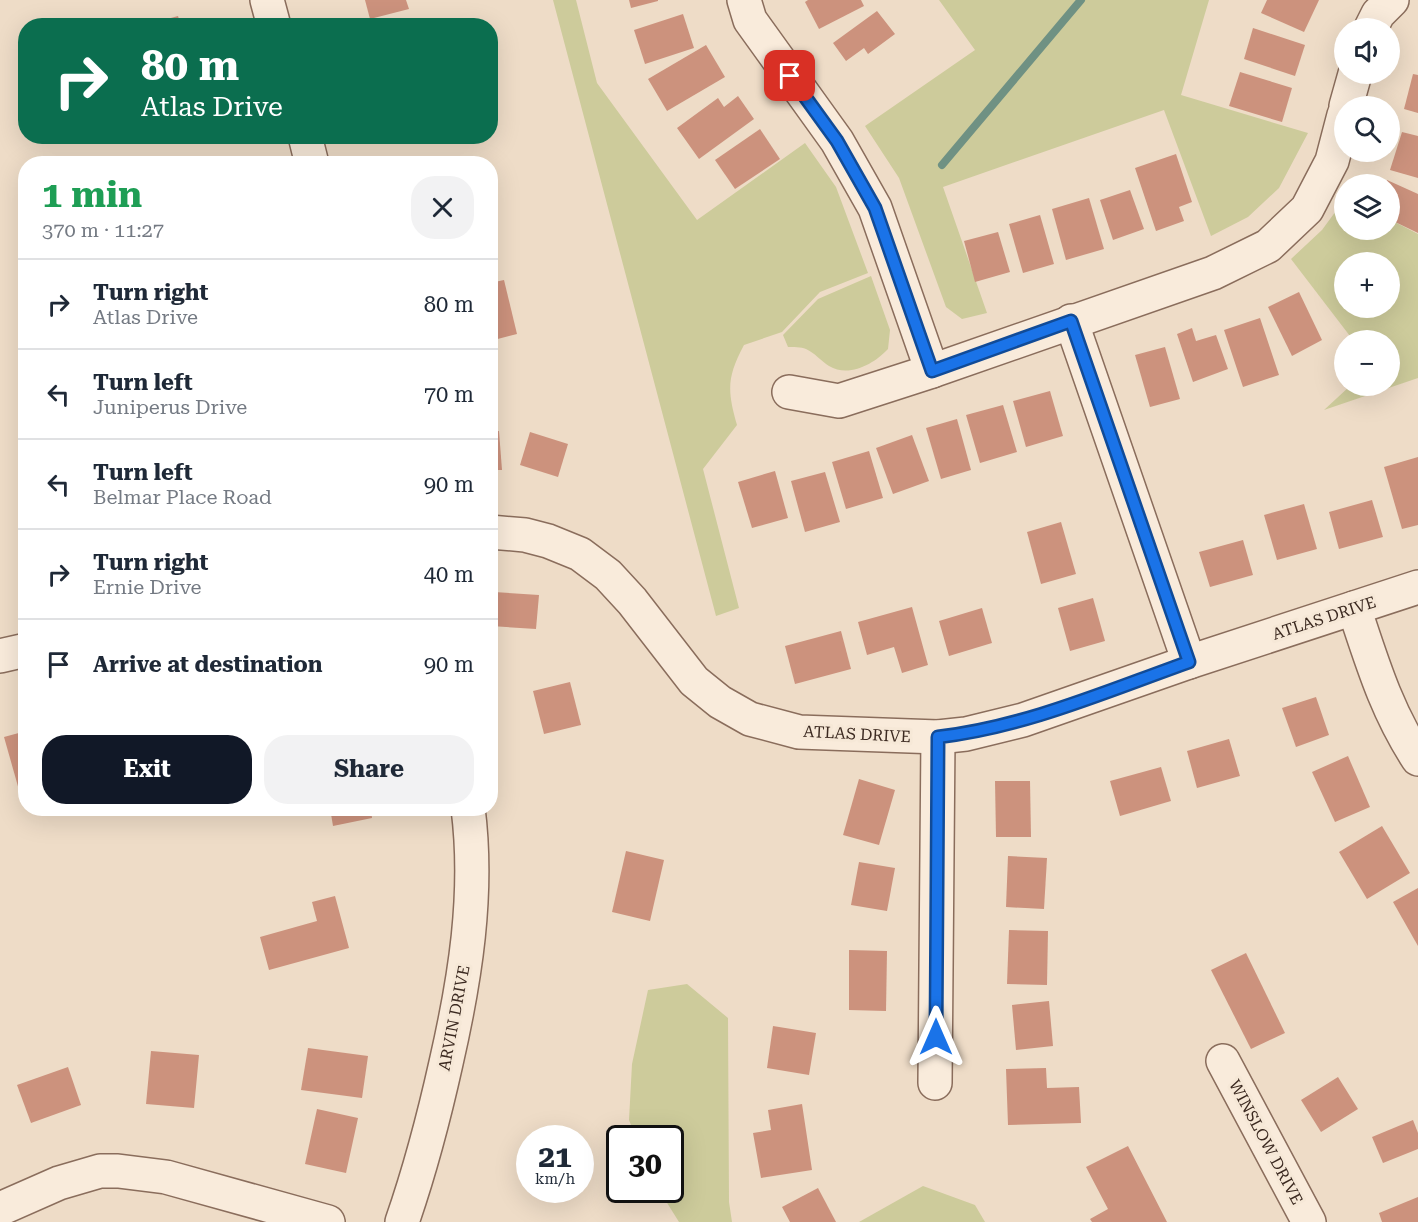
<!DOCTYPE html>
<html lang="en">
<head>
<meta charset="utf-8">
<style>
	:root { --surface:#fff; --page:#f2f2f3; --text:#1f2937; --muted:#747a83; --line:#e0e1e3; --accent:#111827 }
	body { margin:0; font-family:"Roboto Serif",serif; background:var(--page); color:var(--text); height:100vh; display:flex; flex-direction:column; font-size:22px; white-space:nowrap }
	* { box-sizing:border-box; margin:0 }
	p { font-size:20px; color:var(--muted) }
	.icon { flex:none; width:33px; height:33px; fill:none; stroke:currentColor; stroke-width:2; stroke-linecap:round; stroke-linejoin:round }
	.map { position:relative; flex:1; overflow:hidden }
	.sheet { position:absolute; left:18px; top:156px; width:480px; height:660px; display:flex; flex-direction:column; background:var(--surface); border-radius:24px; box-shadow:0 6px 24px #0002 }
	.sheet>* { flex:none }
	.banner { position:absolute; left:18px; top:18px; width:480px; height:126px; border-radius:24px; box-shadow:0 6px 24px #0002; background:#0b6e4f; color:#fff; overflow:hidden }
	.fabs { position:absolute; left:1334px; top:18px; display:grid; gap:12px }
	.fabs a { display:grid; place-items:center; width:66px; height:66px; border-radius:50%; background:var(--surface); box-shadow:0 6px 24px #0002; font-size:30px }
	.speed { position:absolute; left:516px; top:1125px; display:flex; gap:12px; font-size:30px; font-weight:700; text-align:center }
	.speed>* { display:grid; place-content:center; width:78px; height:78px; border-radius:50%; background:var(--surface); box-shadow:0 6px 24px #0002; line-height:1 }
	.speed small { font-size:15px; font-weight:400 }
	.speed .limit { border:3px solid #111; border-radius:9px; background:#fff; color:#111 }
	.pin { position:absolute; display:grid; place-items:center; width:51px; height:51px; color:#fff; margin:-26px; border-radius:12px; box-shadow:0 3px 9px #0006 }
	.me { position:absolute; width:66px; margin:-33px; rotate:0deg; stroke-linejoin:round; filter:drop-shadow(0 0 4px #0008) }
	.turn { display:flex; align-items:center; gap:21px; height:126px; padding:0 24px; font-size:27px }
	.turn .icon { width:78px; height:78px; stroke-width:2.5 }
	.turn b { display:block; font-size:42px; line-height:51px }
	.round { display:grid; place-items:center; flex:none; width:63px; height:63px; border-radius:24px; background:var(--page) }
	.overview { display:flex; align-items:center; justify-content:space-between; height:102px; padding:0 24px }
	h1 { font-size:36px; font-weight:700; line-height:45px; color:#1e9e55 }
	.cta { display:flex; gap:12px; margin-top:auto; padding:12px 24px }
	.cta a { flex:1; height:69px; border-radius:24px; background:var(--accent); color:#fff; font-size:24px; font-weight:700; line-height:69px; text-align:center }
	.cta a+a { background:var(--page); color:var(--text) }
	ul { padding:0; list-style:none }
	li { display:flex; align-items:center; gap:18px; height:90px; padding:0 24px; border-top:2px solid var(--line) }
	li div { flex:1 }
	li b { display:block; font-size:22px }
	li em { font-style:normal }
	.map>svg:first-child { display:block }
	.green { fill:#cdcb9b; fill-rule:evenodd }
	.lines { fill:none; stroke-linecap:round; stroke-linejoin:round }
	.stream { stroke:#6f9183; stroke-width:8 }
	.building { fill:#cc927d }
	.minor-casing { stroke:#8a6d5c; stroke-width:36 }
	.minor { stroke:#f9ebdb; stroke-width:33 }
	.route-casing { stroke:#114b97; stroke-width:15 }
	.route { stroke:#1a73e8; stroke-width:10 }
	.labels { text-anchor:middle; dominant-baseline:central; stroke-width:6; stroke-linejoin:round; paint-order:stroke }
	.street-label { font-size:16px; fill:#3b2920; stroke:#f6e8d7 }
</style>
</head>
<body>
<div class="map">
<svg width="1418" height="1222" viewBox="0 0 1418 1222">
	<rect width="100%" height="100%" fill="#eedcc7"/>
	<g class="green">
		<path d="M553 0H576L597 83 697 220 805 143 836 187 868 273 820 292 782 332 744 345C727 377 727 390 737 425L703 469 739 608 716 616Z"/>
		<path d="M939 0H1209L1181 95 1308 133 1279 188 1248 217 1211 236 1164 110 943 187 987 313 962 319 946 307 899 178 865 126 975 50Z"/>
		<path d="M1344 200V230H1389V219L1418 234V378L1324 410 1350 386H1389V340H1353L1291 259 1322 230ZM1344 262H1389V308H1344Z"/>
		<path d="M871 276 890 330 888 349C874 364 849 378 829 366 821 361 815 353 806 349 801 347 793 347 788 347L783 335 818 299Z"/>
		<path d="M687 984 728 1018 729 1202 732 1222H679L659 1190H670V1138H636L629 1120 632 1064 648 990Z"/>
		<path d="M923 1186 975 1205 985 1222H859Z"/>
	</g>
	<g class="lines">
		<path class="stream" d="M942 165 1081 0"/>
	</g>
	<g class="building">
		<path d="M365 0H406L409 9 370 19Z"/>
		<path d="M629 0H658V1L631 8Z"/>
		<path d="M808 0H861L864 6 819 29 805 2Z"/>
		<path d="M1267 0H1319L1304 32 1261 13Z"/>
		<path d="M877 11 895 34 868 54 864 48 846 61 833 43Z"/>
		<path d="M683 14 694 48 645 64 634 30Z"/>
		<path d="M178 16 181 26H147L146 25Z"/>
		<path d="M1253 28 1305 45 1295 76 1244 59Z"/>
		<path d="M706 45 725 77 667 111 648 79Z"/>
		<path d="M1240 72 1292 88 1282 122 1229 106Z"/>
		<path d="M1413 74 1418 75V113L1404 109Z"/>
		<path d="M738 96 754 119 699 159 677 128 718 98 724 107Z"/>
		<path d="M760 129 780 159 735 189 715 160Z"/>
		<path d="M1402 132 1418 136V178L1390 170Z"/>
		<path d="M1176 154 1192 202 1179 207 1184 221 1156 231 1135 168Z"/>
		<path d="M452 157 454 164H433V163Z"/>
		<path d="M1387 180 1418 194V233L1389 219V184H1385Z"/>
		<path d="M1130 190 1144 229 1113 240 1100 200Z"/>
		<path d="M1089 198 1104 249 1066 260 1052 209Z"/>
		<path d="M1040 215 1054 264 1023 273 1009 224Z"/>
		<path d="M998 232 1010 272 975 282 964 241Z"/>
		<path d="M504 280 517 334 490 341V283Z"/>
		<path d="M1299 292 1322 340 1292 356 1268 307Z"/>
		<path d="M1260 318 1279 375 1243 387 1224 330Z"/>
		<path d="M1192 328 1196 341 1216 335 1228 369 1193 382 1177 334Z"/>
		<path d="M1165 347 1180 399 1150 407 1135 355Z"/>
		<path d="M1050 391 1063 436 1026 447 1013 401Z"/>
		<path d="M1003 405 1017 452 980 463 966 415Z"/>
		<path d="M957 419 971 470 941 479 926 428Z"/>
		<path d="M499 431 502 470H490V432Z"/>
		<path d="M530 432 568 444 558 477 520 465Z"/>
		<path d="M912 435 929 481 893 494 876 448Z"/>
		<path d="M869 451 883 498 846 509 832 462Z"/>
		<path d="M1418 457V525L1402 529 1384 467Z"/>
		<path d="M775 471 788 518 752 528 738 482Z"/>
		<path d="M825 472 840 522 805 532 791 481Z"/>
		<path d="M1372 500 1383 537 1339 549 1329 512Z"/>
		<path d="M1304 504 1317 549 1277 560 1264 515Z"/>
		<path d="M1061 522 1076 574 1041 584 1027 532Z"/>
		<path d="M1243 540 1253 575 1210 587 1199 552Z"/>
		<path d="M494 592 539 595 536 629 491 626Z"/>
		<path d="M1093 598 1105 641 1070 651 1058 608Z"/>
		<path d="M912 607 928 665 902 673 894 647 867 655 858 622Z"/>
		<path d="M982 608 992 643 949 656 939 621Z"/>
		<path d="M841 631 851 669 795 684 785 646Z"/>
		<path d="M570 682 581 725 544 734 533 691Z"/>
		<path d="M1316 697 1329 735 1296 747 1282 708Z"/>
		<path d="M26 731V789L19 790 4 737Z"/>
		<path d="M1229 739 1240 776 1197 788 1187 751Z"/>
		<path d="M1348 756 1370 807 1335 822 1312 772Z"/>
		<path d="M1161 767 1171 801 1120 816 1110 781Z"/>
		<path d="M859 779 895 790 879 845 843 835Z"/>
		<path d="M995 781H1030L1031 837H996Z"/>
		<path d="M330 808H371L372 818 333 826Z"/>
		<path d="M1382 826 1410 873 1367 899 1339 852Z"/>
		<path d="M626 851 664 860 650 921 612 912Z"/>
		<path d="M1008 856 1047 858 1044 909 1006 907Z"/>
		<path d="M859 862 895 868 887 911 851 905Z"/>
		<path d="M1418 888V946L1393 902Z"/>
		<path d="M335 896 349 948 269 970 260 937 317 921 312 902Z"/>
		<path d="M1009 930 1048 931 1047 985 1007 984Z"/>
		<path d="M849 950 887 951 886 1011 849 1010Z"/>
		<path d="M1246 953 1285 1033 1251 1049 1211 970Z"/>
		<path d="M1049 1001 1053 1046 1016 1050 1012 1005Z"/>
		<path d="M773 1026 816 1033 809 1075 767 1068Z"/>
		<path d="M308 1048 368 1056 362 1098 301 1090Z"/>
		<path d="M151 1051 199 1055 194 1108 146 1104Z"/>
		<path d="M68 1067 81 1105 31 1123 17 1085Z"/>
		<path d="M1046 1068 1047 1088 1079 1087 1081 1123 1008 1125 1006 1069Z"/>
		<path d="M1338 1077 1358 1109 1321 1132 1301 1100Z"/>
		<path d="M802 1104 812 1170 761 1178 753 1133 771 1130 768 1110Z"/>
		<path d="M317 1109 358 1118 346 1173 305 1164Z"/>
		<path d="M1413 1120 1418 1133V1149L1383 1163 1372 1137Z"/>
		<path d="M1128 1146 1167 1222H1092L1090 1219 1108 1209 1086 1167Z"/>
		<path d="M818 1188 836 1222H790L782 1207Z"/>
		<path d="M1418 1197V1222H1382L1379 1213Z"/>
	</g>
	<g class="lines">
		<g class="minor-casing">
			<g id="minor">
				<path d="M267 0 274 26"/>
				<path d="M744 0 750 20 837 141 875 208 932 371"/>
				<path d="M1371 28 1378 14 1392 0"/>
				<path d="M1346 106 1355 74"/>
				<path d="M305 136 312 164"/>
				<path d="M1071 321 1189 662"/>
				<path d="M789 392 839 401 932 371 1213 273 1268 246 1307 209 1332 161 1344 115"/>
				<path d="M490 532 525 535 548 541 580 554 608 575 632 601 694 681 720 702 750 719 799 732 938 737 966 734 1023 720 1189 662 1418 587"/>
				<path d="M1354 608C1372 662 1386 710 1418 759"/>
				<path d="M0 656 26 650"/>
				<path d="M1223 1061 1309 1222"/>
				<path d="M935 1083 938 737"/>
				<path d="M0 1209 59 1183 100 1171H118L166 1177 328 1222"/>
				<path d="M402 1222C420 1170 434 1117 446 1063 465 980 479 894 468 808"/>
			</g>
		</g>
		<use href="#minor" class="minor"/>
	</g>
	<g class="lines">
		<g class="route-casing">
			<path id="route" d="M790 76 837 141 875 208 932 371 1071 321 1189 662C1107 691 1025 727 938 737L936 1037"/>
		</g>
		<use href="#route" class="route"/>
	</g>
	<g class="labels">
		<g class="street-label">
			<text transform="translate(1324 618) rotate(-18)">ATLAS DRIVE</text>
			<text transform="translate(857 734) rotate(3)">ATLAS DRIVE</text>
			<text transform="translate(454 1018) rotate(-79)">ARVIN DRIVE</text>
			<text transform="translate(1266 1142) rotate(62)">WINSLOW DRIVE</text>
		</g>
	</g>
</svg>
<div class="fabs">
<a><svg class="icon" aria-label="sound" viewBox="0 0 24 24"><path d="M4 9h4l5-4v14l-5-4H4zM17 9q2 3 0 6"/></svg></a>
<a><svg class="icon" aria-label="search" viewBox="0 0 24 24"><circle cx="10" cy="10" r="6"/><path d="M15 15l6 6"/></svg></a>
<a><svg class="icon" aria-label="layers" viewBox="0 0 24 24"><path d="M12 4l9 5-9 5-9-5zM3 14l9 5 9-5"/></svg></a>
<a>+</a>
<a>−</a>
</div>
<div class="speed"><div>21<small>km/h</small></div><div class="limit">30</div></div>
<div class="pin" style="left:790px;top:76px;background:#d93025"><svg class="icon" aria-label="arrive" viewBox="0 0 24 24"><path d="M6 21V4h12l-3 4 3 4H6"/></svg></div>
<svg class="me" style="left:936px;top:1037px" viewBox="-20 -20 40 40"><path d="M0-17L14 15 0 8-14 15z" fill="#1a73e8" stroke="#fff" stroke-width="4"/></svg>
<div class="banner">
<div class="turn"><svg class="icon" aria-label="right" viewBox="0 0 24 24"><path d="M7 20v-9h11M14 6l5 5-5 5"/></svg><div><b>80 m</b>Atlas Drive</div></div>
</div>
<section class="sheet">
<div class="overview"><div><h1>1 min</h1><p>370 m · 11:27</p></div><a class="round"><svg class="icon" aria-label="close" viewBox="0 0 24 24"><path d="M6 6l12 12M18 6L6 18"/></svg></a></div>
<ul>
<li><svg class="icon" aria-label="right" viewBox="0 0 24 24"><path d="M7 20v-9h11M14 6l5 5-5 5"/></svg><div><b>Turn right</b><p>Atlas Drive</p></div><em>80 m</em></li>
<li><svg class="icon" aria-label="left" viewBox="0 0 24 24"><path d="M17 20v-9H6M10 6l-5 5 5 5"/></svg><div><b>Turn left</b><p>Juniperus Drive</p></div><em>70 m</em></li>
<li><svg class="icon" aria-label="left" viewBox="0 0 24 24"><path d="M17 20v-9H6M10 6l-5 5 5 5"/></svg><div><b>Turn left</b><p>Belmar Place Road</p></div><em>90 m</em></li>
<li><svg class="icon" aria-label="right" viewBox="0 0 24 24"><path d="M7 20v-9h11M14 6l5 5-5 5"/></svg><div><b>Turn right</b><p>Ernie Drive</p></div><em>40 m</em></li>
<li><svg class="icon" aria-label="arrive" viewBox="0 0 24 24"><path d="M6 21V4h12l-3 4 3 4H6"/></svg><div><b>Arrive at destination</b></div><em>90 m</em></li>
</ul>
<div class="cta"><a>Exit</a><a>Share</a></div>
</section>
</div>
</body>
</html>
